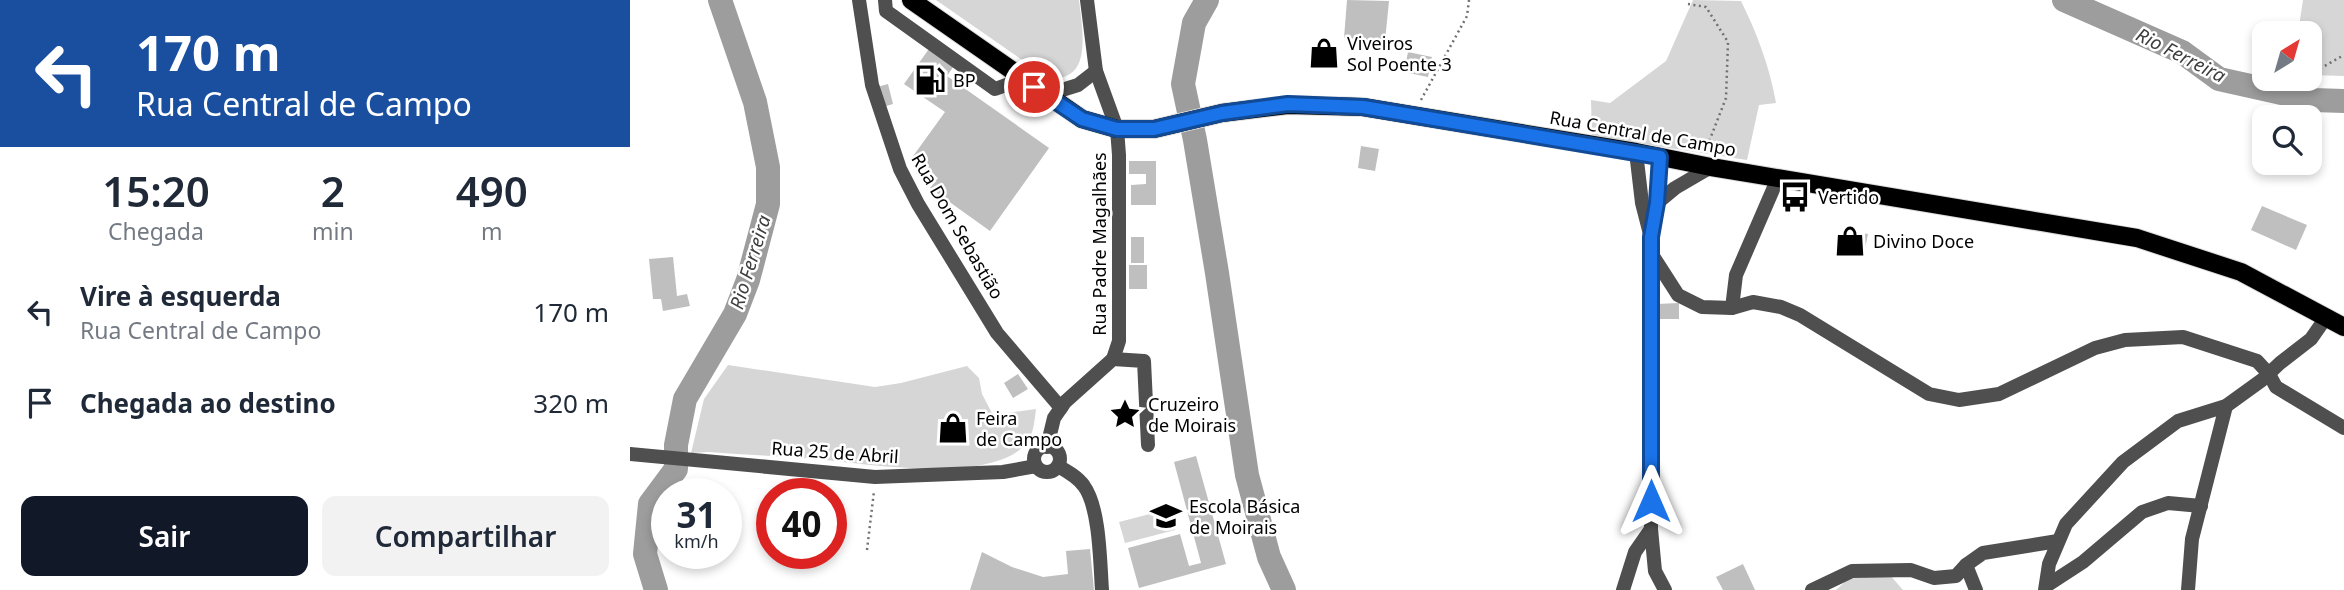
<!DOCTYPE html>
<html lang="pt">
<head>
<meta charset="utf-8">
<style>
	:root { --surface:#fff; --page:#f2f2f3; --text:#1f2937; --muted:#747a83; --accent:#111827 }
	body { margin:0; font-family:"Noto Sans",sans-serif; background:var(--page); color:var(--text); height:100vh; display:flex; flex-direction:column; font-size:26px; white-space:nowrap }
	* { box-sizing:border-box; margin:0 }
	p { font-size:23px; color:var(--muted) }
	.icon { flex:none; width:38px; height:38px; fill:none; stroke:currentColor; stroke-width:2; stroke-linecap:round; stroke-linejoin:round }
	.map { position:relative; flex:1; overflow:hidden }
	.sheet { display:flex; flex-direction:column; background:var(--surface); width:630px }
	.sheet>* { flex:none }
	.guide { background:#1a4fa0; color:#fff; overflow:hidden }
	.needle { width:46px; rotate:37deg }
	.tools { position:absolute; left:1622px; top:21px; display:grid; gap:14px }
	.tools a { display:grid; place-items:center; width:70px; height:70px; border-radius:14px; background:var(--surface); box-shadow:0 4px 10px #0003; font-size:35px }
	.speed { position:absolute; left:21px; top:478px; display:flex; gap:14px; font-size:35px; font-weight:700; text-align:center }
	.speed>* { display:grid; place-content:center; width:91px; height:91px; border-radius:50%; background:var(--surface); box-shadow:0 4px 10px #0003; line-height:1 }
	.speed small { font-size:18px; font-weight:400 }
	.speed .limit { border:10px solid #d22; background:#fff; color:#111 }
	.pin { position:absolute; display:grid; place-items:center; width:60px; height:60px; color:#fff; margin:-30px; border:4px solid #fff; border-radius:50%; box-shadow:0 2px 7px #0007 }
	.me { position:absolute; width:77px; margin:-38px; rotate:0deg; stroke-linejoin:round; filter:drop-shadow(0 0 5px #0008) }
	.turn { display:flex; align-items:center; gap:24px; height:147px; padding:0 21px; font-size:32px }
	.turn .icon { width:91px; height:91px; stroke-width:2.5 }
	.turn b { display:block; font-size:49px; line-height:60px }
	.eta { display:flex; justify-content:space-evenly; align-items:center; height:119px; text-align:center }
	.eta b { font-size:42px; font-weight:600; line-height:49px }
	.cta { display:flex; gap:14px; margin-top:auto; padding:14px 21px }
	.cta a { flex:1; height:80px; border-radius:14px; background:var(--accent); color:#fff; font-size:28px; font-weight:600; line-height:80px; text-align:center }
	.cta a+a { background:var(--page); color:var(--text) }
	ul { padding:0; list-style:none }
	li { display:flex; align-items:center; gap:21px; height:91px; padding:0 21px }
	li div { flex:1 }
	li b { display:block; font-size:26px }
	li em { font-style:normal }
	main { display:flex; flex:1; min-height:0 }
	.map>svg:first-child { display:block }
	.green { fill:#d6d6d6 }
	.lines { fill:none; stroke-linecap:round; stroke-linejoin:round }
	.river { stroke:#9d9d9d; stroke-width:24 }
	.building { fill:#bfbfbf }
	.major-casing { stroke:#dbdbdb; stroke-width:20 }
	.path { stroke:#717171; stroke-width:2.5; stroke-dasharray:2 3.5; stroke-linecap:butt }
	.minor { stroke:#4f4f4f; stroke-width:14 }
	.major { stroke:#000; stroke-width:18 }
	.route-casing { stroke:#114b97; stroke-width:18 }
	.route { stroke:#1a73e8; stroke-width:12 }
	.labels { text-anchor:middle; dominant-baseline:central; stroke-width:5; stroke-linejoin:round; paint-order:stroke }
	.poi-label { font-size:18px; fill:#000; stroke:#fff; text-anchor:start }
	.street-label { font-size:18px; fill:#000; stroke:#fff }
	.water-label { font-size:19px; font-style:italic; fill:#3e3e3e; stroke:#fff }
</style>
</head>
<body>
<main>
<section class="sheet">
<div class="guide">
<div class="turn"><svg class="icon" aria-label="left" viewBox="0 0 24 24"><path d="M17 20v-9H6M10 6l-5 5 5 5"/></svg><div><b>170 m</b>Rua Central de Campo</div></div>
</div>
<div class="eta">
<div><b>15:20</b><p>Chegada</p></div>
<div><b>2</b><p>min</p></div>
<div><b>490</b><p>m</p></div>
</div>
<ul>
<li><svg class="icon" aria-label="left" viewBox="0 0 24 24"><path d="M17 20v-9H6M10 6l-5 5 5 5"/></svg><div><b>Vire à esquerda</b><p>Rua Central de Campo</p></div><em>170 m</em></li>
<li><svg class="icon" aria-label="arrive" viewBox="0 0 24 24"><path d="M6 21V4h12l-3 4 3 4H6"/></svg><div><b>Chegada ao destino</b></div><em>320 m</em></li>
</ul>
<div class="cta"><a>Sair</a><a>Compartilhar</a></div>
</section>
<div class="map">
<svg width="1714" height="590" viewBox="0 0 1714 590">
	<rect width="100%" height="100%" fill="#fff"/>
	<g class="green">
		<path d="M306 0H449C452 29 464 83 418 78Z"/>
		<path d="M1063 0 1111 1C1127 33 1140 68 1146 103L1129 105 1117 160 962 136 961 100 980 103 1036 61Z"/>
		<path d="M1673 0H1714V76L1680 75V33H1668Z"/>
		<path d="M98 365 245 387 271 383 337 366 349 378 352 394 363 415 406 409C404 426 403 441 388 451 345 482 237 464 187 459 151 456 115 455 79 452L61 453 74 399Z"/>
		<path d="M539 509 545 530 495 543 489 522Z"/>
		<path d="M1259 574 1273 590H1206L1218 579Z"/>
	</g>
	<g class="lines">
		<g class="river">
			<path d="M577 0 564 23 553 84 565 140 587 273 617 475 639 557 654 590"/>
			<path d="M1434 0 1552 52 1589 79 1683 100 1714 101"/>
			<path d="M26 590 15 554 20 504 46 469V445L55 399 105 314 118 280 138 204V167L125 102 90 0"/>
		</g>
	</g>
	<g class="building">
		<path d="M717 0 759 1 755 41 714 38Z"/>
		<path d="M306 39 330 57 317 76 419 148 360 231 300 188 308 178 281 159 315 112 274 84Z"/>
		<path d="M778 52 802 57 798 77 774 72Z"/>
		<path d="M258 84 263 104 253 107 247 87Z"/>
		<path d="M731 146 749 149 745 171 728 168Z"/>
		<path d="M499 161H526V205H501V185L516 184V174H499Z"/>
		<path d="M1632 206 1677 225 1666 250 1621 230Z"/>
		<path d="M1212 230 1238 234 1234 254 1206 249Z"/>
		<rect x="501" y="237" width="13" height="26"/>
		<path d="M43 257 47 296 57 294 60 306 33 311 31 299H23L19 259Z"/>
		<rect x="499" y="265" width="18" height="24"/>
		<path d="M1049 303V319H1027V304Z"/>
		<path d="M388 374 398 389 383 398 374 383Z"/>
		<path d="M566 456 596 564 509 588 498 548 550 534 559 566 571 563 544 462Z"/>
		<path d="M460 549 464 590H340L352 552 382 567 413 577 438 574 436 551Z"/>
		<path d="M1113 564 1125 590H1093L1086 577Z"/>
	</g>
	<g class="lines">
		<g class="major-casing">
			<path id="major" d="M281 0 452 119 487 129H524L592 113 658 105 733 107 1006 152 1081 167 1507 238 1611 272 1714 327"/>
		</g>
		<g class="path">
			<path d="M1058 4 1076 7 1098 42 1096 98 1075 152"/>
			<path d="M1680 72H1684L1714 55"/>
			<path d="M791 100 837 16 839 0"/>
			<path d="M237 550 244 491"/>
		</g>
		<g class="minor">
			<path d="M229 0 242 85 270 169 288 204 367 333 431 408"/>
			<path d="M255 0 256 11 365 89 393 79"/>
			<path d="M457 0 466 71 487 129 489 155V341L483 359"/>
			<path d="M416 95 448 85 466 71"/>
			<path d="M1006 152 1012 203 1020 234"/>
			<path d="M1030 157 1027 203 1021 238V529L1025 571 1035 590"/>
			<path d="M1027 203 1045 188 1081 167"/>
			<path d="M1021 253 1048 295 1072 307 1102 308 1123 302 1151 307 1170 315 1299 394 1329 400 1369 394 1465 348 1495 340 1553 337 1627 361 1639 374 1646 387 1714 428"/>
			<path d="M1102 308 1106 275 1148 178"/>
			<circle cx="417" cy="459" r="13"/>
			<path d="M417 447 424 418 435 402 483 359 514 361 518 445"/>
			<path d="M0 454 245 477 373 472 406 466"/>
			<path d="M428 466C437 471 448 477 454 486 470 508 470 563 472 590"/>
			<path d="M1336 565 1346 590"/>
			<path d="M1416 586 1453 562 1512 512 1538 503 1571 506"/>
			<path d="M993 590 1005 552 1021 529"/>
			<path d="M1182 590 1222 571 1281 570 1304 578 1326 576 1336 565 1353 553 1428 541"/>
			<path d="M1415 590 1419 564 1436 524 1493 462 1548 421 1596 406 1632 380 1650 363 1681 339 1697 316"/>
			<path d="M1558 590 1562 539 1596 406"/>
		</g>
		<use href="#major" class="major"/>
	</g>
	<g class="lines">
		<g class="route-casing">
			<path id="route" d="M404 87 452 119 487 129H524L592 113 658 104 733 107 1030 157 1027 203 1021 237V501"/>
		</g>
		<use href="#route" class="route"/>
	</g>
	<defs>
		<g id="shop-bare" transform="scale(2.415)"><path d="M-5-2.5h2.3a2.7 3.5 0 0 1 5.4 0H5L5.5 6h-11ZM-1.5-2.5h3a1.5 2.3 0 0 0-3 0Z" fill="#000" stroke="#fff" stroke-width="2.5" paint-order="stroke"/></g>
		<g id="fuel-bare" transform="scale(2.415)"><path d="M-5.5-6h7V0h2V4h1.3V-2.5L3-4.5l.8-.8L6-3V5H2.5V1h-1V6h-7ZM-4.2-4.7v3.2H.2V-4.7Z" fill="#000" stroke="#fff" stroke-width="2.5" paint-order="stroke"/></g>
		<g id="bus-bare" transform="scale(2.415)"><path d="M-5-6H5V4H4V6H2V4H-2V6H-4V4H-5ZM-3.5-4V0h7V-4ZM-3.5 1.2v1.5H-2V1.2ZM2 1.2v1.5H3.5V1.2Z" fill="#000" stroke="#fff" stroke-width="2.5" paint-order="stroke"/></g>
		<g id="sight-bare" transform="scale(2.415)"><path d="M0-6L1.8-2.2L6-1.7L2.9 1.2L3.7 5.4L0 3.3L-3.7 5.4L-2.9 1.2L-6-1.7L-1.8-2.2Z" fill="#000" stroke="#fff" stroke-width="2.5" paint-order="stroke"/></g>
		<g id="school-bare" transform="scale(2.415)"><path d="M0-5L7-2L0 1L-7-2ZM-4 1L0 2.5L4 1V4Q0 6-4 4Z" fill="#000" stroke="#fff" stroke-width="2.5" paint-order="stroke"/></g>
	</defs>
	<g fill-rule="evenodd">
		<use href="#shop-bare" x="694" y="53"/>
		<use href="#fuel-bare" x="300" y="80"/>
		<use href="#bus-bare" x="1165" y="197"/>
		<use href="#shop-bare" x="1220" y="241"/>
		<use href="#sight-bare" x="495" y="414"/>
		<use href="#shop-bare" x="323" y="428"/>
		<use href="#school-bare" x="536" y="516"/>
	</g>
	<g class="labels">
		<g class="poi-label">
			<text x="717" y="43">Viveiros<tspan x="717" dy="21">Sol Poente 3</tspan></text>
			<text x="323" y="80">BP</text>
			<text x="1188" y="197">Vertido</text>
			<text x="1243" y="241">Divino Doce</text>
			<text x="518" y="404">Cruzeiro<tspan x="518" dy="21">de Moirais</tspan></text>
			<text x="346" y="418">Feira<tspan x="346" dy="21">de Campo</tspan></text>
			<text x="559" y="506">Escola Básica<tspan x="559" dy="21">de Moirais</tspan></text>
		</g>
		<g class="street-label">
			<text transform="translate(1013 133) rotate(10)">Rua Central de Campo</text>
			<text transform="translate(328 226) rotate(60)">Rua Dom Sebastião</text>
			<text transform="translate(469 244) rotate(-90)">Rua Padre Magalhães</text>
			<text transform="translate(205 452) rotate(4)">Rua 25 de Abril</text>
		</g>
		<g class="water-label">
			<text transform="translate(1551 55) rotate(27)">Rio Ferreira</text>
			<text transform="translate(120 262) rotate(-73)">Rio Ferreira</text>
		</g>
	</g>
</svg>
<div class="tools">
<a><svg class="needle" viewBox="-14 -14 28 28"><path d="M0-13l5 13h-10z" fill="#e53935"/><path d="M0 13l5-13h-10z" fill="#747a83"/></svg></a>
<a><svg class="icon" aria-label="search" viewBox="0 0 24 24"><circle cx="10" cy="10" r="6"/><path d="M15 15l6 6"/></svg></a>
</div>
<div class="speed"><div>31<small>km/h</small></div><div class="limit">40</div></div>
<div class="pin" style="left:404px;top:87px;background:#d93025"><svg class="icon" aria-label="arrive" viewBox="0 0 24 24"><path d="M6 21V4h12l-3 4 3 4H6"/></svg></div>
<svg class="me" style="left:1021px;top:501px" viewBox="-20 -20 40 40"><path d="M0-17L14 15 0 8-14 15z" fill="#1a73e8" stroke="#fff" stroke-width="4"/></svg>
</div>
</main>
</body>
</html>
